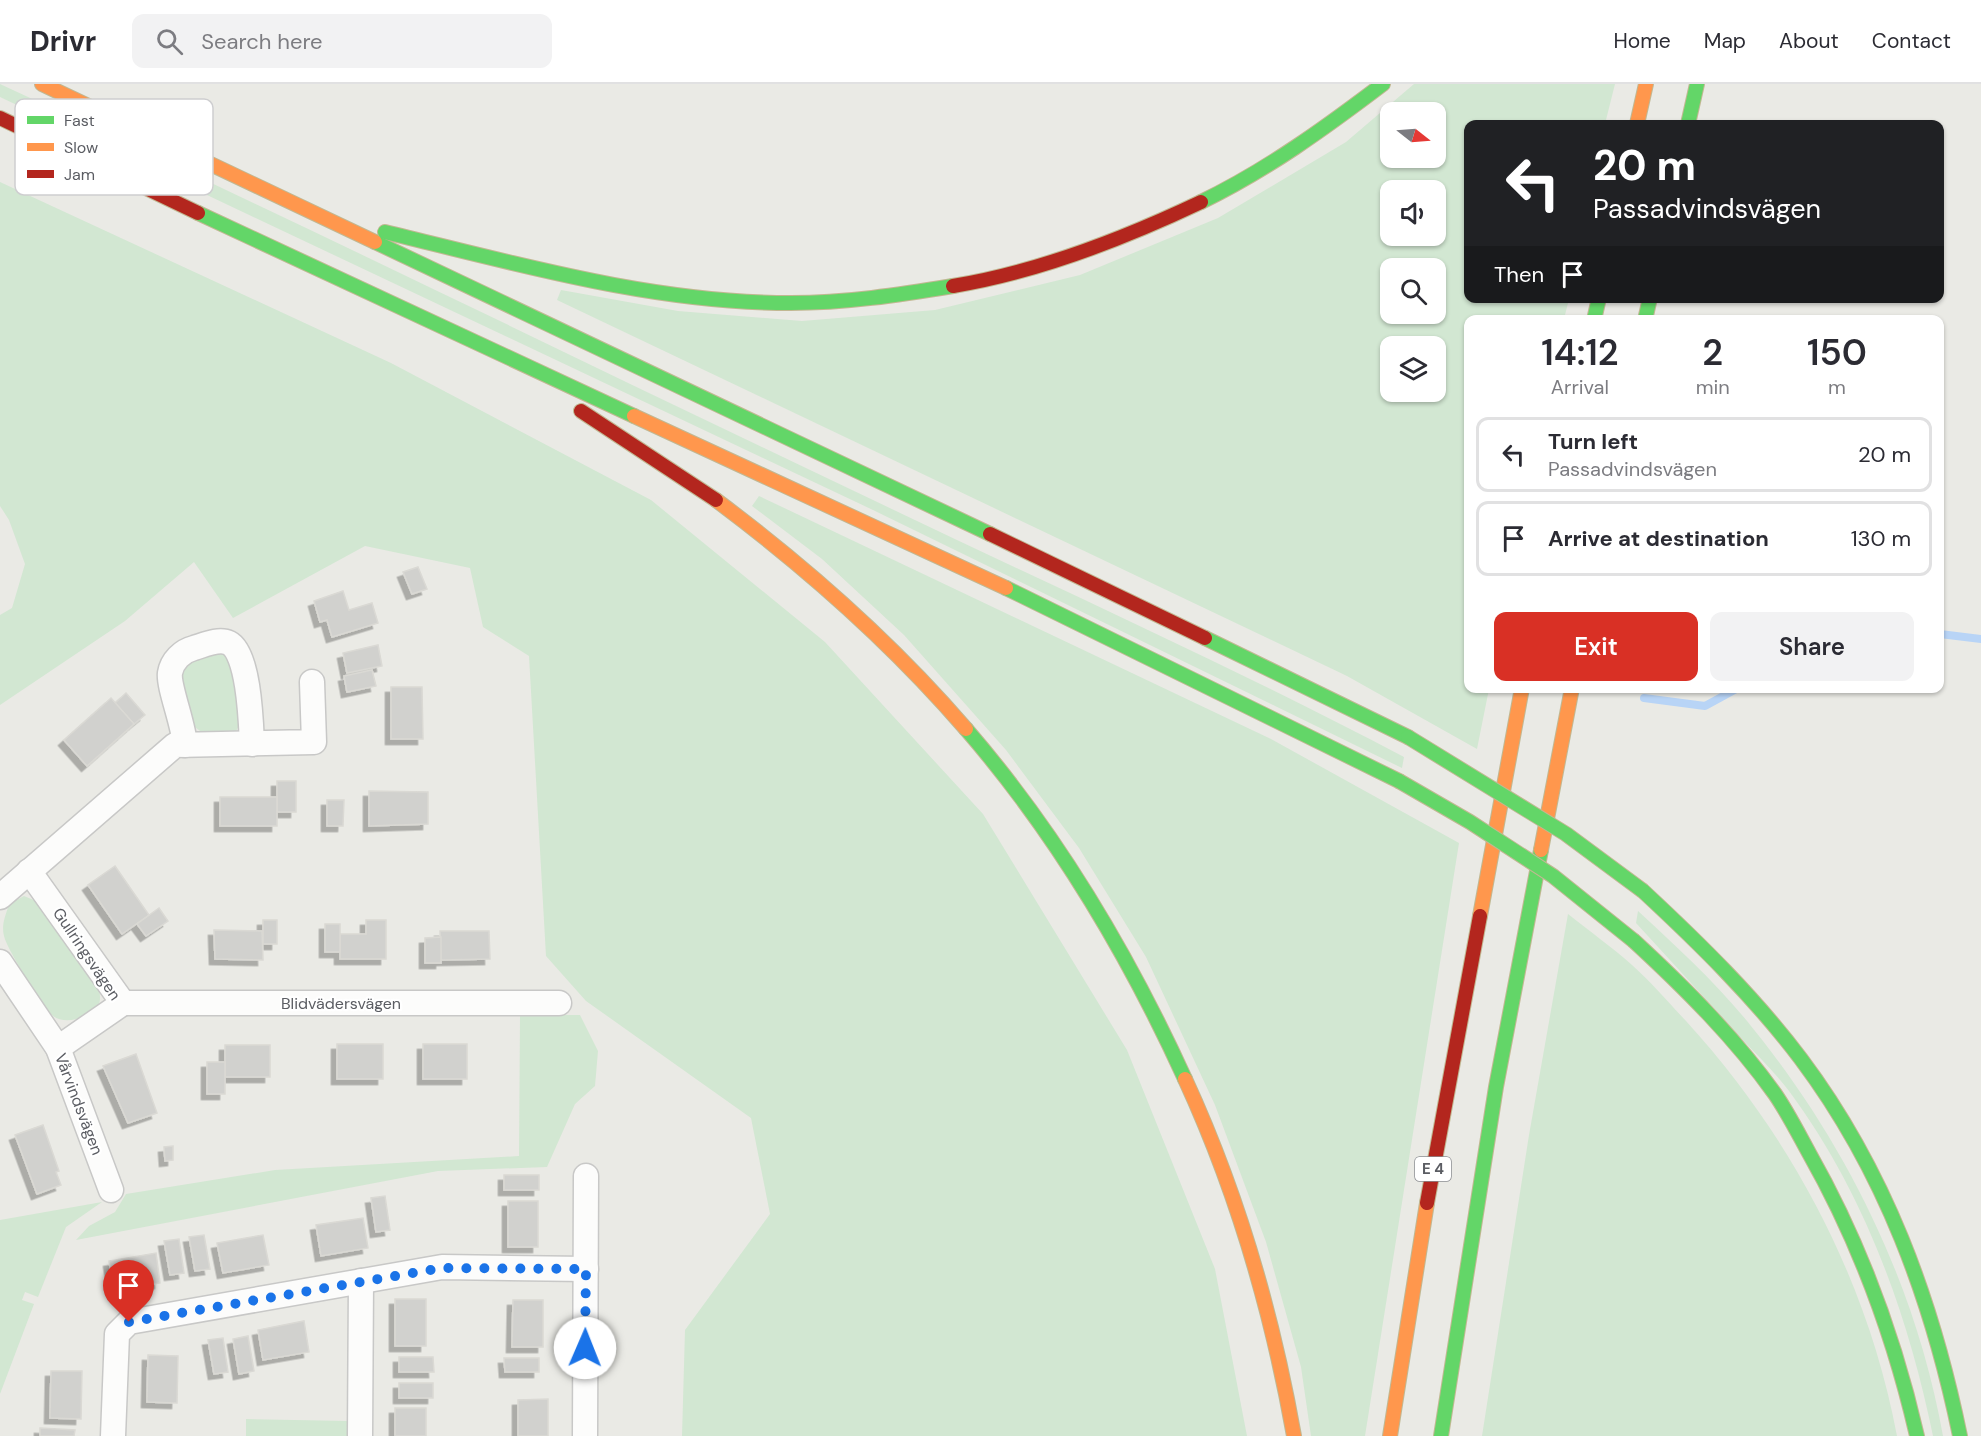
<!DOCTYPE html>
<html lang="en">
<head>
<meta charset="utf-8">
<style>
	:root { --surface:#fff; --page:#f2f2f3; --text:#2b2b33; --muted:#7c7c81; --line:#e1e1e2; --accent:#d93025 }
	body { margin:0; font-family:"DM Sans",sans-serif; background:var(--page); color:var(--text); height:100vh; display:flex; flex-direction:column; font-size:22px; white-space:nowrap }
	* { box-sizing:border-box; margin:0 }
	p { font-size:20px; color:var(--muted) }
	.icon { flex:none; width:33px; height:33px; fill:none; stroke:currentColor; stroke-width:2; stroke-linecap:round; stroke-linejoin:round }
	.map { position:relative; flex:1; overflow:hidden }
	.side { position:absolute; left:1464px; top:231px; width:480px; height:378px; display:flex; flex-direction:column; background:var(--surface); border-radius:12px; box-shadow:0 2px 4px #0004 }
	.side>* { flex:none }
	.banner { position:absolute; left:1464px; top:36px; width:480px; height:183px; border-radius:12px; box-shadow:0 2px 4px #0004; background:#202124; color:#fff; overflow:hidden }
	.needle { width:39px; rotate:107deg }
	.controls { position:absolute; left:1380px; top:18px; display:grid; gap:12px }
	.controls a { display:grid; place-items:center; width:66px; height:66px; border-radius:12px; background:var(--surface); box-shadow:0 2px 4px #0004; font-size:30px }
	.pin { position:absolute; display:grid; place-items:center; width:51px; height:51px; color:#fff; margin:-62px -26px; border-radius:50% 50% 50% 0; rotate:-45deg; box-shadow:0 0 6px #0007 }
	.pin .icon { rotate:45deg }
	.me { position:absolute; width:66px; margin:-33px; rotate:1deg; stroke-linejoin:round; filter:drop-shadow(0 0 4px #0008) }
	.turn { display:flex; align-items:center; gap:21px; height:126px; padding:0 30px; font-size:27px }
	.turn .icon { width:78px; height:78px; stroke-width:2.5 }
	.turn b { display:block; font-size:42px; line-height:51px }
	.then { display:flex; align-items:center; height:57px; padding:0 30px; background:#0003; gap:12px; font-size:22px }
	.eta { display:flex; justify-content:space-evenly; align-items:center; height:102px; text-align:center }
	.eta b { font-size:36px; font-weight:600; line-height:42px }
	.cta { display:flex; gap:12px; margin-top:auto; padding:12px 30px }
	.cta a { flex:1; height:69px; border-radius:12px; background:var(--accent); color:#fff; font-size:24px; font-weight:600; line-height:69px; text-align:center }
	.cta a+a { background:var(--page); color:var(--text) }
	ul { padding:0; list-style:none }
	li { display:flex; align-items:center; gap:18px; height:75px; margin:0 12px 9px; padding:0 18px; border:3px solid var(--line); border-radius:12px }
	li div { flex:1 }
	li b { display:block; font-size:22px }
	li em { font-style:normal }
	header { display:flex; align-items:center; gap:36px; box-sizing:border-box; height:84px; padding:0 30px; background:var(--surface); border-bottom:2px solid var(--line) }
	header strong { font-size:28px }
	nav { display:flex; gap:33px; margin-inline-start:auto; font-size:21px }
	.search { width:420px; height:54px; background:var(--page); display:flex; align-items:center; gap:15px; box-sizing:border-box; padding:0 21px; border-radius:12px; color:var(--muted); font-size:22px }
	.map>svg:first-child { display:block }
	.green { fill:#d2e7d2; fill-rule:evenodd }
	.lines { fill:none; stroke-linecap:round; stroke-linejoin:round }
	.stream { stroke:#b8d4f6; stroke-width:8 }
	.building { fill:#d1d1ce; stroke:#dad9d4; stroke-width:1.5; filter:url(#shadow) }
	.lane-casing { stroke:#c8c8c7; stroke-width:15 }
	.street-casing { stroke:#c8c8c7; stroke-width:27 }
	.fast-casing { stroke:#c1b892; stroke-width:16 }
	.slow-casing { stroke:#c1b892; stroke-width:16 }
	.jam-casing { stroke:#c1b892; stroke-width:16 }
	.lane { stroke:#fcfcfb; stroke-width:12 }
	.street { stroke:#fcfcfb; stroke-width:24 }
	.fast { stroke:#63d668; stroke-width:14 }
	.slow { stroke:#ff974d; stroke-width:14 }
	.jam { stroke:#b3261e; stroke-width:14 }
	.fast-bridge-casing { stroke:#c1b892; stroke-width:16; stroke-linecap:butt }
	.fast-bridge { stroke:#63d668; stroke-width:14 }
	.route { stroke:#1a73e8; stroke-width:10; stroke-dasharray:0 18 }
	.labels { text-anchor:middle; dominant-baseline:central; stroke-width:4.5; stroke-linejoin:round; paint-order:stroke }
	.shield { fill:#fff; stroke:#8c8e92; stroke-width:1.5 }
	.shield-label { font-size:15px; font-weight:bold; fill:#5b5d63 }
	.street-label { font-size:16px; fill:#5b5d63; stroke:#fff }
	.key { fill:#fff; stroke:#ceced0; stroke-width:1.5 }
	.key-label { font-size:16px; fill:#5b5d63 }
</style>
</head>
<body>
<header>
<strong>Drivr</strong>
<div class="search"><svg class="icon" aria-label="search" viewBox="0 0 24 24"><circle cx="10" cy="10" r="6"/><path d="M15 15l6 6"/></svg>Search here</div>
<nav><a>Home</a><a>Map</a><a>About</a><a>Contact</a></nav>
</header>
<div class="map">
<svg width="1981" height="1352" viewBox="0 0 1981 1352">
	<defs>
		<filter id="shadow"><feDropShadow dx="-5.5" dy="5.5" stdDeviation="0" flood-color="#0004"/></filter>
	</defs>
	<rect width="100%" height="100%" fill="#eaeae5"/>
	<g class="green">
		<path d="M0 0 97 45 91 56 0 13Z"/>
		<path d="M1414 0H1615L1605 40H1468V214L1569 215 1564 235 1468 236V604L1489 605 1477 665 1347 592 557 216 561 206 678 227 802 237 935 226 1080 191 1218 134 1346 58ZM1390 28H1436V74H1390ZM1390 106H1436V152H1390ZM1390 184H1436V230H1390ZM1390 262H1436V308H1390Z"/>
		<path d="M168 81H173C407 191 639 305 873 416 1050 501 1230 581 1404 673L1402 684 873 426 169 93 164 88Z"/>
		<path d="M0 98 391 279 651 416 825 558 983 730 1127 966 1215 1185 1247 1352H682L685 1246 770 1130 751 1034 586 917 546 872 529 572 483 543 470 484 365 462 233 534 194 478 125 537 0 621V531L12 524 25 480 9 436 0 422Z"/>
		<path d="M759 412 1271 655 1459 759 1365 1352H1311L1301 1283 1266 1158 1215 1021 1146 873 1079 764 1006 666 904 551 822 475 752 422Z"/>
		<path d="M222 567 231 574 243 634 235 649H203L192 641 178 604 185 578Z"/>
		<path d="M24 812 41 819 98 899C99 906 102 915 98 922 89 934 64 942 52 931 42 922 7 865 4 852 1 840 6 831 9 820Z"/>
		<path d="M1638 827C1676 862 1714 897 1747 937 1845 1056 1916 1200 1943 1352H1933C1908 1230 1864 1108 1789 1007 1774 987 1755 969 1737 950 1704 913 1670 876 1636 839Z"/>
		<path d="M1568 830C1589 847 1612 863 1632 881 1651 898 1668 918 1686 937 1792 1053 1868 1197 1897 1352H1482L1529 1051Z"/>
		<path d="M520 931H580L598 967 595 1002 575 1020 547 1083 438 1087 76 1156 89 1142 115 1128 126 1110 275 1086 519 1072Z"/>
		<path d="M102 1118 66 1143 38 1213 25 1208 22 1216 34 1220 0 1310V1136Z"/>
		<path d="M246 1335 349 1337V1352H246Z"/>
	</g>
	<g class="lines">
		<g class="stream">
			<path d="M1940 550 1981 555"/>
			<path d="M1644 614 1705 622 1738 604"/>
		</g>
	</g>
	<g class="building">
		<path d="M418 483 427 505 412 510 403 488Z"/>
		<path d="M343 507 349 526 372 519 378 539 332 553 327 536 320 538 314 517Z"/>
		<path d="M378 561 382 582 347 589 343 569Z"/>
		<path d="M372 586 376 602 347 608 344 592Z"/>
		<path d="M391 603H422L423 655H391Z"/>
		<path d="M126 609 145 631 134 640 115 619Z"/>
		<path d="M111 614 134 640 87 682 64 656Z"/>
		<rect x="277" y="697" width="19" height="31"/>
		<path d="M369 707 428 708V740L369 742Z"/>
		<rect x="220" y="713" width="57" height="29"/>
		<path d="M327 716H344L343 742H327Z"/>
		<path d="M115 782 149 831 122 850 88 801Z"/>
		<path d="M159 824 168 837 146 852 137 840Z"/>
		<rect x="263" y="836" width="14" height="24"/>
		<path d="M366 836H386V875H340V850H366Z"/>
		<rect x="325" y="840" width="15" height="28"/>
		<path d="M214 846 262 847 263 876 215 875Z"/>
		<path d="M440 847H489L490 875 441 876Z"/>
		<path d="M441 853V879H425V854Z"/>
		<rect x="337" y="960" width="46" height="35"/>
		<rect x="423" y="960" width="44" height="35"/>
		<rect x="225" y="961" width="45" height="32"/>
		<path d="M136 970 157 1029 128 1039 103 982Z"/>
		<rect x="207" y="978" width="18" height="32"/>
		<path d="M43 1041 59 1087 56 1088 61 1101 37 1110 15 1051Z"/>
		<path d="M173 1062V1076L165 1077 164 1063Z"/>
		<rect x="504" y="1091" width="35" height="15"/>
		<path d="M385 1112 390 1146 376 1148 371 1114Z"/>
		<rect x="508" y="1117" width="30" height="46"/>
		<path d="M363 1134 368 1164 321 1172 316 1141Z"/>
		<path d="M204 1151 210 1185 195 1187 189 1153Z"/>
		<path d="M263 1151 269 1181 223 1189 217 1159Z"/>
		<path d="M179 1155 184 1189 170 1191 164 1157Z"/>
		<path d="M156 1169 160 1199 114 1207 109 1177Z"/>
		<rect x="395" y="1215" width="31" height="47"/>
		<path d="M513 1216H543V1263H512Z"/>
		<path d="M304 1237 309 1268 263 1276 258 1246Z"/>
		<path d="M248 1252 254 1287 239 1290 233 1255Z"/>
		<path d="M223 1254 228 1288 214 1290 208 1256Z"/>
		<path d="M148 1271 178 1272 177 1319 147 1318Z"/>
		<path d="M399 1273H433L434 1288H399Z"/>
		<path d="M504 1274H539V1288H505Z"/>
		<path d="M51 1287H82L81 1335 50 1334Z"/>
		<rect x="399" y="1299" width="34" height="15"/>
		<path d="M548 1315V1352H518V1316Z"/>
		<rect x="395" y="1324" width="31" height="28"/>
		<path d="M40 1344 75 1346 74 1352H40Z"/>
	</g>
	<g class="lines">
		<g class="lane-casing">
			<path id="lane" d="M118 89 138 48"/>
		</g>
		<g class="street-casing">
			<g id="street">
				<path d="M185 661C184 641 168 602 170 589 172 577 182 567 194 564 204 561 219 554 229 559 249 569 251 639 252 660"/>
				<path d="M29 787 123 919"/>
				<path d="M0 813 175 661 314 658 312 598"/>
				<path d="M0 878 58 964 111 1106"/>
				<path d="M123 919H559"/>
				<path d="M58 964 123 919"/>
				<path d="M113 1352 117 1250 129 1238 442 1183 586 1185"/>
				<path d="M360 1352 361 1197"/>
				<path d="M585 1352 586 1092"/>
			</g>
		</g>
		<g class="fast-casing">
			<g id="fast">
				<path d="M1688 40 1697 0"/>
				<path d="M1201 118C1267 86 1325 44 1383 0"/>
				<path d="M198 129 634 332"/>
				<path d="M385 148C518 180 653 219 791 219 845 219 899 211 953 202"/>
				<path d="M375 158 990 450"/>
				<path d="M1594 236 1599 214"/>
				<path d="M1645 236 1650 214"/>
				<path d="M1006 504 1399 697"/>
				<path d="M1205 554 1408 653"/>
				<path d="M966 645C1056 749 1128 870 1185 995"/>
				<path d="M1643 807C1699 859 1755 914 1801 975 1885 1087 1932 1216 1960 1352"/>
				<path d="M1634 857C1685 904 1735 954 1775 1010 1788 1029 1798 1049 1809 1069 1860 1159 1894 1252 1917 1352"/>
				<path d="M1441 1352 1496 1003 1541 766"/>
			</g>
		</g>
		<g class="slow-casing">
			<g id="slow">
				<path d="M42 0 375 158"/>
				<path d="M1637 40 1646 0"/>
				<path d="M634 332 1006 504"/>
				<path d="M716 416C807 484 891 558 966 645"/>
				<path d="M1541 766 1572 604"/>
				<path d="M1480 832 1522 604"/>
				<path d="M1185 995C1238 1110 1272 1228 1294 1352"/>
				<path d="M1390 1352 1427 1119"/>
			</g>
		</g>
		<g class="jam-casing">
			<g id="jam">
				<path d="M0 34 198 129"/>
				<path d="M953 202C1039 188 1123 155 1201 118"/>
				<path d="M581 327 716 416"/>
				<path d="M990 450 1205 554"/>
				<path d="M1427 1119 1480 832"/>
			</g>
		</g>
		<use href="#lane" class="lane"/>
		<use href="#street" class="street"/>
		<use href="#fast" class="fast"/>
		<use href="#slow" class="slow"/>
		<use href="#jam" class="jam"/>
		<g class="fast-bridge-casing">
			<g id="fast-bridge">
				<path d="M1408 653 1566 750 1643 807"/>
				<path d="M1399 697 1470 738 1553 792 1634 857"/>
			</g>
		</g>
		<use href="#fast-bridge" class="fast-bridge"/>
	</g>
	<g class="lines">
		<path class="route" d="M129 1238 442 1184 586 1185 585 1264"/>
	</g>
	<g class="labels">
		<rect class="shield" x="1415" y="1073" width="36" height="24" rx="4.5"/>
		<g class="shield-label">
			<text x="1433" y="1085">E 4</text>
		</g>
		<g class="street-label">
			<text transform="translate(87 870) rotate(56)">Gullringsvägen</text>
			<text x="341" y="919">Blidvädersvägen</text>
			<text transform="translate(79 1020) rotate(69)">Vårvindsvägen</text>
		</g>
	</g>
	<rect x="15" y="15" width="198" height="96" rx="9" class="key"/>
	<rect x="27" y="32" width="27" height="8" fill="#63d668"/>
	<rect x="27" y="59" width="27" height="8" fill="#ff974d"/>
	<rect x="27" y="86" width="27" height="8" fill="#b3261e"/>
	<g class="key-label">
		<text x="64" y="42">Fast</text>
		<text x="64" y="69">Slow</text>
		<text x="64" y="96">Jam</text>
	</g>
</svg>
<div class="controls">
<a><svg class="needle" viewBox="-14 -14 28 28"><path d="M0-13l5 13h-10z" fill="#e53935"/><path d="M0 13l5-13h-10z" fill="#7c7c81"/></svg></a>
<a><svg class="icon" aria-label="sound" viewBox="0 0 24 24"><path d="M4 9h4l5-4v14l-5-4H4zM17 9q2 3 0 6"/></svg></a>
<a><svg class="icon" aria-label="search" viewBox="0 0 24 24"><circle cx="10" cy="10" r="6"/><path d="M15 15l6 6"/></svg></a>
<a><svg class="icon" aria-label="layers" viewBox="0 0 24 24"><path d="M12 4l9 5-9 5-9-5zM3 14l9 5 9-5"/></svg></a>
</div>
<div class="pin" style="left:129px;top:1238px;background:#d93025"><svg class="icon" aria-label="arrive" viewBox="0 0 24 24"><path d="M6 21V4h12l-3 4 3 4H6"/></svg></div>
<svg class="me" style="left:585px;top:1264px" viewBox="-20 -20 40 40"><circle r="19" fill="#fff"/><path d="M0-13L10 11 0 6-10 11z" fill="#1a73e8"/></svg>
<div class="banner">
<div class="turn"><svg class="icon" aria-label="left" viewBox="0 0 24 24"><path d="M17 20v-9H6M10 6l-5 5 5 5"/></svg><div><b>20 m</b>Passadvindsvägen</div></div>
<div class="then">Then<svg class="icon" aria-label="arrive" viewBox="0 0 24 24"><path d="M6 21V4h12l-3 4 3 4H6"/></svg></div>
</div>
<section class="side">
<div class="eta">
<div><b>14:12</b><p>Arrival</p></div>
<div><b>2</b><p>min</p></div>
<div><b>150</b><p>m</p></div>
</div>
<ul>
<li><svg class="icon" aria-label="left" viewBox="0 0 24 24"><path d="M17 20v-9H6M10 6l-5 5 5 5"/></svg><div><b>Turn left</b><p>Passadvindsvägen</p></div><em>20 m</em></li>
<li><svg class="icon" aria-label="arrive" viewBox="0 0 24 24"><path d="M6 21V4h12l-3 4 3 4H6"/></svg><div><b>Arrive at destination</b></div><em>130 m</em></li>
</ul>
<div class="cta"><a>Exit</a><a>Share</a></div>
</section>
</div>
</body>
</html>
